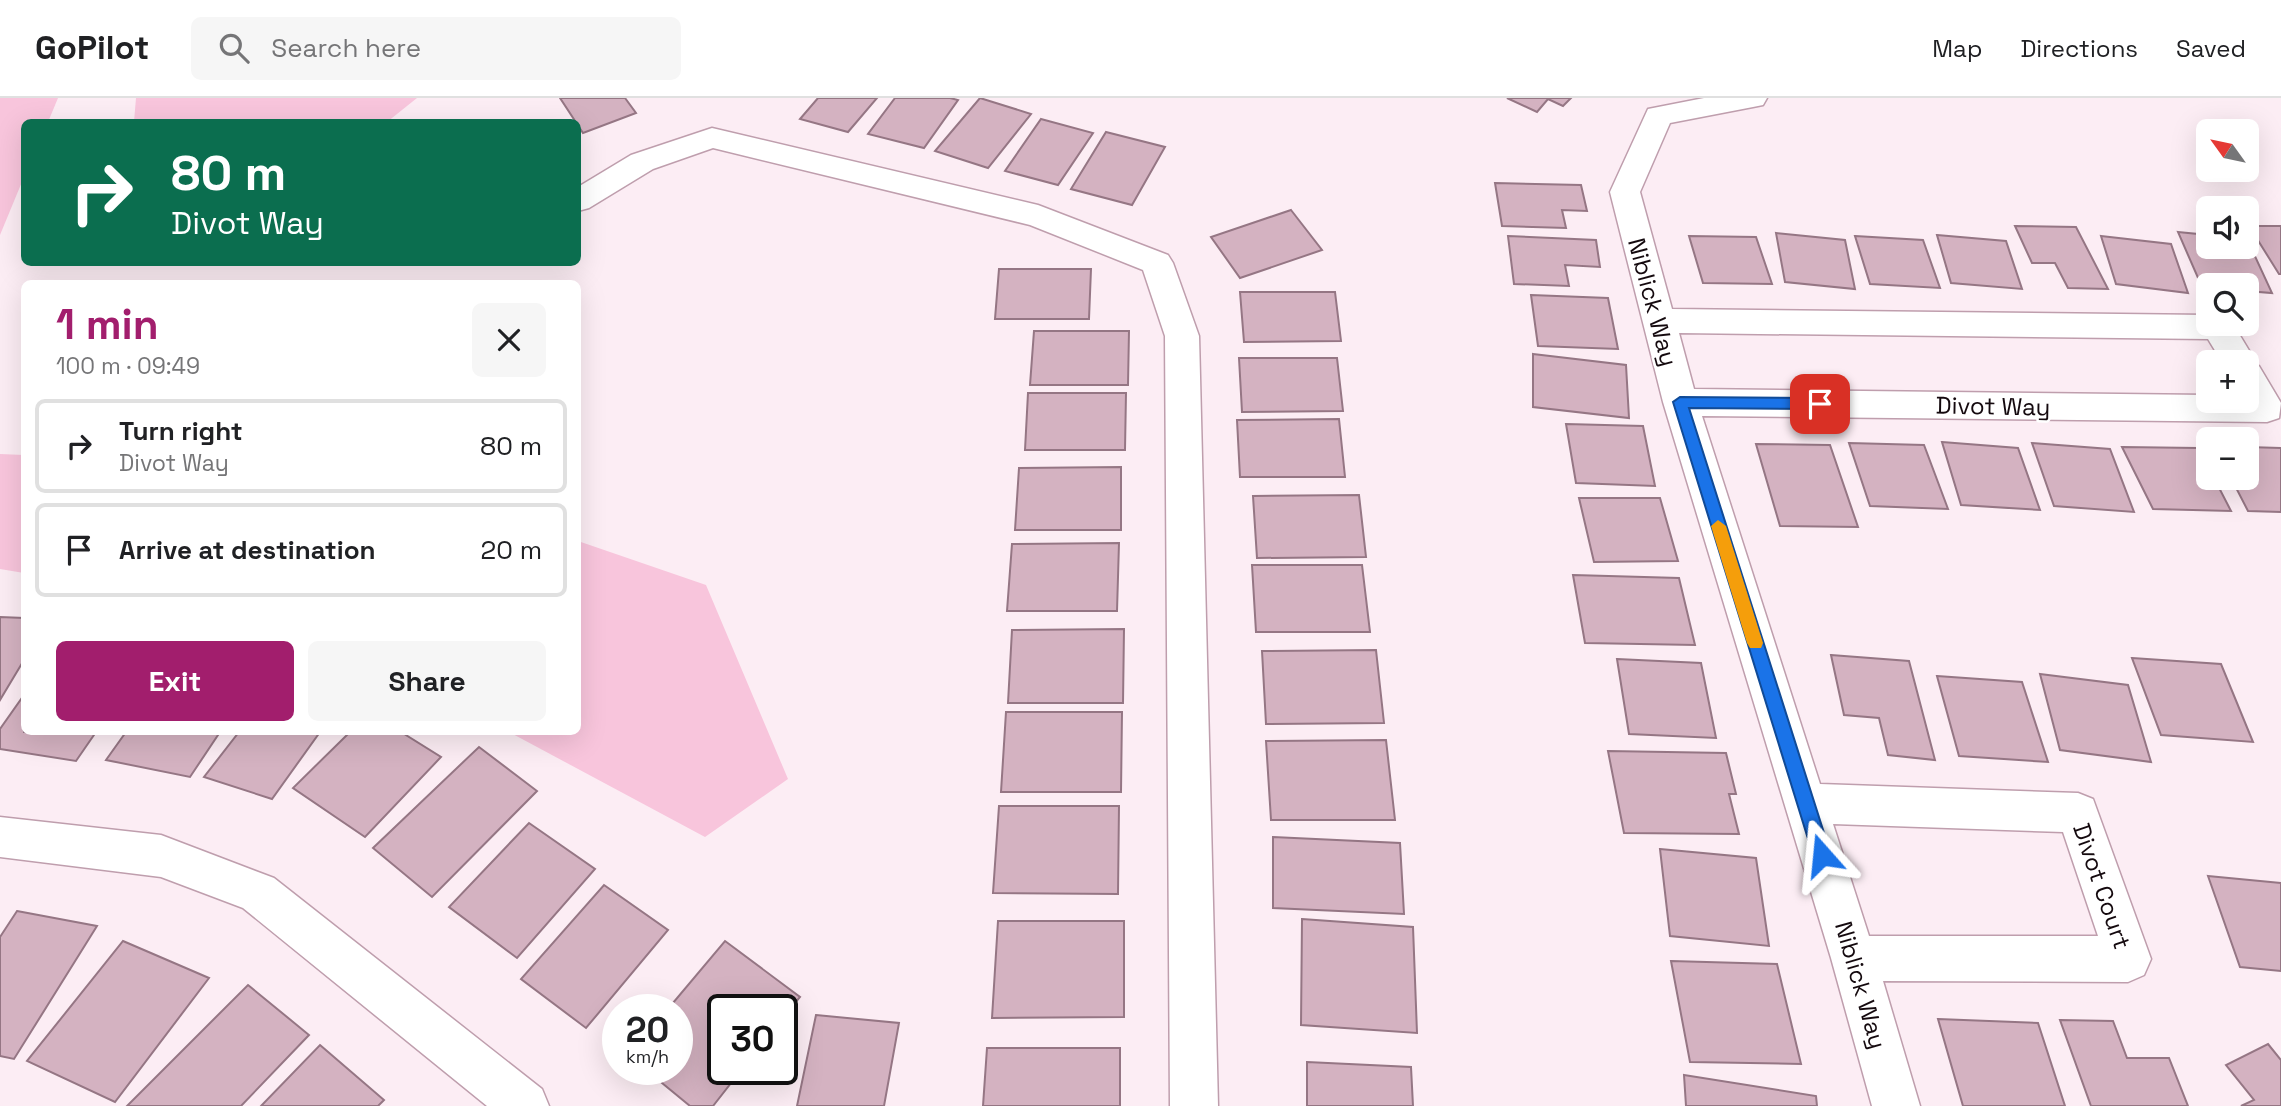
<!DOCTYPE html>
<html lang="en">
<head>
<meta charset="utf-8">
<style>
	:root { --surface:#fff; --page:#f6f6f6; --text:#202124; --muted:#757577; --line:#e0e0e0; --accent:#a21e6d }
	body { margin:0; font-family:"Space Grotesk",sans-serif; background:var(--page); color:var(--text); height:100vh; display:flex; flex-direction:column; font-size:26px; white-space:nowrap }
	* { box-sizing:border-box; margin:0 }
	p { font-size:23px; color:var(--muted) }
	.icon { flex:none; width:38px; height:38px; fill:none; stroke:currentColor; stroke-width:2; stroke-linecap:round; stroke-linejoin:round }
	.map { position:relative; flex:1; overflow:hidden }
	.drawer { position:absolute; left:21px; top:182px; width:560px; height:455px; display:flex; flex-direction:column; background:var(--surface); border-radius:10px; box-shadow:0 7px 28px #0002 }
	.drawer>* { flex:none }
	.hud { position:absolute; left:21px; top:21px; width:560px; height:147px; border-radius:10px; box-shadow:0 7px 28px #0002; background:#0b6e4f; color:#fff; overflow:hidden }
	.needle { width:46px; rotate:303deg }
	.tools { position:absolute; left:2196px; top:21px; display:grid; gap:14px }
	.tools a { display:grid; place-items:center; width:63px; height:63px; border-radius:10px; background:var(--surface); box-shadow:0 7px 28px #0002; font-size:35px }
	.speed { position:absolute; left:602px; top:896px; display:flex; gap:14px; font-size:35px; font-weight:700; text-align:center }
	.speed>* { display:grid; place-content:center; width:91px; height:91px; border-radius:50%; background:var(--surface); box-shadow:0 7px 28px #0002; line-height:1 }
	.speed small { font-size:18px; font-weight:400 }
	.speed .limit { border:4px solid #111; border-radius:10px; background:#fff; color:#111 }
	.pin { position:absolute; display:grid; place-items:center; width:60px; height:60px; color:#fff; margin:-30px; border-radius:14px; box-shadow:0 4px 10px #0006 }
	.me { position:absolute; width:77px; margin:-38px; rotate:342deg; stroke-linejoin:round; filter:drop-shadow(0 0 5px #0008) }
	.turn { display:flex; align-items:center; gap:24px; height:147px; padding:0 35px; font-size:32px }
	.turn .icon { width:91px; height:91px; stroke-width:2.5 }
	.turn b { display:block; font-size:49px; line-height:60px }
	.round { display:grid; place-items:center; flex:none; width:74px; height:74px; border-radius:10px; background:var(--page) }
	.headline { display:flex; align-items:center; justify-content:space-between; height:119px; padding:0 35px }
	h1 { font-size:42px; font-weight:700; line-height:52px; color:var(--accent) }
	.primary-button { display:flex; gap:14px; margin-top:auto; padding:14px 35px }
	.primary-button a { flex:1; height:80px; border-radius:10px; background:var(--accent); color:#fff; font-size:28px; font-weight:700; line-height:80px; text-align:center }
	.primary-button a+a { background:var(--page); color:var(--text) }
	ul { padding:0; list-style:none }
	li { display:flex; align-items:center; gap:21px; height:94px; margin:0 14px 10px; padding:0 21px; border:4px solid var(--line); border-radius:10px }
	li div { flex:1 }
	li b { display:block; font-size:26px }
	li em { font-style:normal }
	header { display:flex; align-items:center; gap:42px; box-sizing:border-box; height:98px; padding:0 35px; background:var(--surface); border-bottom:2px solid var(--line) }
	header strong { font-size:33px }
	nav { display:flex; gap:38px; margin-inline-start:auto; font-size:24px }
	.search { width:490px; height:63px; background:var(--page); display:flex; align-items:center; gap:18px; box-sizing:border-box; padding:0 24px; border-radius:10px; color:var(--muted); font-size:26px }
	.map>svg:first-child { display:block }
	.green { fill:#f8c5dc }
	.building { fill:#d4b2c1; stroke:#957684; stroke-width:2 }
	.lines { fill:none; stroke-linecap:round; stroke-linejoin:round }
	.minor-casing { stroke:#bf9ead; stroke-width:3 }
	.minor { fill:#fff; fill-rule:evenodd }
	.route { fill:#1a73e8; stroke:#114b97; stroke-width:2 }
	.slow { fill:#f59e0b }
	.labels { text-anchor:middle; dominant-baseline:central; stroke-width:5; stroke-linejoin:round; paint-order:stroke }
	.street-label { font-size:24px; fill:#14090e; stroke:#fff }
</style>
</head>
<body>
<header>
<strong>GoPilot</strong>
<div class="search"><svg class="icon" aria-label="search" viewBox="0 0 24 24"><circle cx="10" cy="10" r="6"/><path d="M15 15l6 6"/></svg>Search here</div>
<nav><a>Map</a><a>Directions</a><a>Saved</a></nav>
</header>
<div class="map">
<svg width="2281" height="1008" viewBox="0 0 2281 1008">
	<rect width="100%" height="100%" fill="#fcedf4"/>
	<g class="green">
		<path d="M0 0H58L48 24H24V79L0 137Z"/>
		<path d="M136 0H417L387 24H134Z"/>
		<path d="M0 356 24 357V475L0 471Z"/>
		<path d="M578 443 706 487 788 681 705 739 509 634H578Z"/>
	</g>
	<g class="building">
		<path d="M560 0H625L636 15 583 35Z"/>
		<path d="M818 0H877L848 34 800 21Z"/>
		<path d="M895 0H950L958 2 924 50 868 36Z"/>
		<path d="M980 0 1031 16 988 70 935 53Z"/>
		<path d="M1507 0H1571L1563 8 1548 1 1537 14Z"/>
		<path d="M1041 21 1093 35 1058 87 1005 73Z"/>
		<path d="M1106 34 1165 49 1132 107 1071 91Z"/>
		<path d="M1495 85 1581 87 1587 113 1562 112 1566 130 1502 128Z"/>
		<path d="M1291 112 1322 152 1240 180 1211 139Z"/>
		<path d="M2015 128 2076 129 2108 191 2068 190 2055 165H2032Z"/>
		<path d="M2249 128H2281V176H2279Z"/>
		<path d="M2178 134 2208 137V149H2247V141L2272 195 2247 193V187L2202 189Z"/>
		<path d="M1776 135 1845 142 1855 191 1785 184Z"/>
		<path d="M1937 137 2006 143 2022 191 1951 185Z"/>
		<path d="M1508 138 1596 142 1600 169 1565 167 1569 188 1514 186Z"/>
		<path d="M1689 138 1756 139 1772 186 1703 185Z"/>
		<path d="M1855 138 1923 142 1940 190 1870 186Z"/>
		<path d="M2101 138 2171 146 2188 195 2116 186Z"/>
		<path d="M999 171H1091L1089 221H995Z"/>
		<path d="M1240 194H1335L1341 243 1244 244Z"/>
		<path d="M1531 197 1608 200 1618 251 1538 248Z"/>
		<path d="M1034 233H1129L1128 287H1030Z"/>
		<path d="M1533 256 1626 267 1629 320 1533 309Z"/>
		<path d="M1239 260H1337L1343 313 1242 314Z"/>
		<path d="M1028 295H1126L1125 352H1025Z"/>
		<path d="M1339 321 1345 379H1240L1237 322Z"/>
		<path d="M1566 326 1643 328 1655 388 1576 385Z"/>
		<path d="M1942 344 2018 350 2040 412 1961 407Z"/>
		<path d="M1849 345 1924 347 1948 411 1870 408Z"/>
		<path d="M2032 345 2110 351 2134 414 2054 408Z"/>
		<path d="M1756 346 1830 347 1858 429 1780 428Z"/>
		<path d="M2122 349 2198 350 2208 370V380H2214L2231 413 2153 411Z"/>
		<path d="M2247 349 2281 350V414L2248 413 2231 380H2247V364H2253Z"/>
		<path d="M1121 369V432H1015L1019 370Z"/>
		<path d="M1359 397 1366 459 1257 460 1253 398Z"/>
		<path d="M1579 400H1660L1678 463 1594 464Z"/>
		<path d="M1119 445 1117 513H1007L1012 446Z"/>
		<path d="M1252 467H1362L1370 534H1256Z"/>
		<path d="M1573 477 1679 480 1695 547 1585 545Z"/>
		<path d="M0 519 24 520V562L0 602Z"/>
		<path d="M1124 531 1123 605H1008L1012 532Z"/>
		<path d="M1376 552 1384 625 1266 626 1262 553Z"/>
		<path d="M1831 557 1909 563 1935 662 1888 657 1879 620 1844 617Z"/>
		<path d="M2132 560 2221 566 2253 644 2161 637Z"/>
		<path d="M1617 561 1701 565 1716 640 1629 636Z"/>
		<path d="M2040 576 2128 587 2151 664 2060 652Z"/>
		<path d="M1937 578 2022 584 2048 664 1959 658Z"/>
		<path d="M24 597V634H96L76 663 0 651V631Z"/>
		<path d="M1006 614H1122L1121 694H1001Z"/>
		<path d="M126 634H220L190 679 106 662Z"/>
		<path d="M239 634H320L272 701 204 679Z"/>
		<path d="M350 634H401L441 659 365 739 293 690Z"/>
		<path d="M1386 642 1395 722H1271L1266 643Z"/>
		<path d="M479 649 537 693 432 799 373 750Z"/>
		<path d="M1608 653 1726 655 1736 696H1729L1739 736 1624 735Z"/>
		<path d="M999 708H1119L1118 796 993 795Z"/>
		<path d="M529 725 595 771 517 860 449 809Z"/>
		<path d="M1273 739 1400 745 1404 816 1273 810Z"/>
		<path d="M1660 751 1756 760 1769 848 1670 838Z"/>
		<path d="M2208 778 2281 785V873L2240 869Z"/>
		<path d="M604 787 668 832 586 930 521 881Z"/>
		<path d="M17 813 97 828 14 961 0 958V839Z"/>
		<path d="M1302 821 1413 829 1417 935 1301 927Z"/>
		<path d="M998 823H1124V919L992 920Z"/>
		<path d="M123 843 209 880 115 1004 27 963Z"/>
		<path d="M725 843 800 899 782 921V912H723V971H742L713 1008H690L645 971H677V912H667Z"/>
		<path d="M1671 863 1777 866 1801 966 1690 964Z"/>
		<path d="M248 887 309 937 241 1008H127Z"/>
		<path d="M816 917 899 925 884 1008H797Z"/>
		<path d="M1938 921 2038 925 2065 1008H1963Z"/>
		<path d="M2060 922 2113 923 2127 960H2169L2188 1008H2091Z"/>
		<path d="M2268 946 2281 962V1008H2241L2254 1002 2226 967Z"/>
		<path d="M320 947 384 1002 378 1008H261Z"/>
		<path d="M987 950H1120V1008H983Z"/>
		<path d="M1307 964 1411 969 1413 1008H1307Z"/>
		<path d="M1684 977 1816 998 1817 1008H1686Z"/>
	</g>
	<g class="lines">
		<g class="minor-casing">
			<g id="minor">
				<path d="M1704 0H1767L1763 7 1753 9 1670 25 1640 94 1672 211 2208 217V226H2233L2256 264 2255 266 2259 268 2281 305 2279 320 2267 324 1702 318 1820 686 2078 695 2093 701 2151 861 2144 877 2128 884 1883 883 1920 1008H1872L1831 860 1663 304 1610 94 1648 11ZM1679 235 2208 241 2222 264H2247V303H2208V297L1694 291ZM1833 726 2063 734 2098 838H1869Z"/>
				<path d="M712 30 1038 107 1168 157 1173 165 1199 238 1218 1008H1170L1165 238 1143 172 1030 127 713 50 653 71 589 110 578 113V89L631 57Z"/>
				<path d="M0 719 161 737 274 780 542 991 549 1008H487L243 810 161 779 0 759Z"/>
			</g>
		</g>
		<use href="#minor" class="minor"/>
	</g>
	<path class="route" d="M1680 299 1820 300 1827 306 1820 311 1689 310 1831 757 1828 763 1822 765 1815 763 1813 757 1673 304Z"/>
	<path class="slow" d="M1718 422 1726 428 1763 545 1761 550H1750L1747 545 1711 428Z"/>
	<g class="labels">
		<g class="street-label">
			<text transform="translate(1653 204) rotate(75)">Niblick Way</text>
			<text transform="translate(1993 308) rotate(1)">Divot Way</text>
			<text transform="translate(2102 788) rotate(71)">Divot Court</text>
			<text transform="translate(1861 887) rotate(74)">Niblick Way</text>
		</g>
	</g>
</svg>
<div class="tools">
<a><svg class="needle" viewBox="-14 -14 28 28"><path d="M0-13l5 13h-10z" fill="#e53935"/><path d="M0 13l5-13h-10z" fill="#757577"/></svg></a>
<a><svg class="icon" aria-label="sound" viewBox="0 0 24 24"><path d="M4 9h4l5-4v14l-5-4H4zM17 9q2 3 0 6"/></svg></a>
<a><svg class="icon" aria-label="search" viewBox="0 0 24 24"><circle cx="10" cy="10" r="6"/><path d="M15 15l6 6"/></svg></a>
<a>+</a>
<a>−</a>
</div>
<div class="speed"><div>20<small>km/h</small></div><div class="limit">30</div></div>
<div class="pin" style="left:1820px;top:306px;background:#d93025"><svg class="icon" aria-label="arrive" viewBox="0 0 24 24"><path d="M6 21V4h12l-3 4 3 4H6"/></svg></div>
<svg class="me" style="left:1822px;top:757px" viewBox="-20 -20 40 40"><path d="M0-17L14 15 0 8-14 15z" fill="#1a73e8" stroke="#fff" stroke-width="4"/></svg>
<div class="hud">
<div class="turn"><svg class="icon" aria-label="right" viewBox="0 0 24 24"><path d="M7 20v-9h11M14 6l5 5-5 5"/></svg><div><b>80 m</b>Divot Way</div></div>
</div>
<section class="drawer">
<div class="headline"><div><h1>1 min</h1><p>100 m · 09:49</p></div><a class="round"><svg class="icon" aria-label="close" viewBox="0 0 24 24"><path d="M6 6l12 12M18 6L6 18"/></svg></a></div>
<ul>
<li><svg class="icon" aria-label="right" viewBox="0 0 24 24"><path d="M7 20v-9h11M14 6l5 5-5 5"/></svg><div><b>Turn right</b><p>Divot Way</p></div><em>80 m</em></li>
<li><svg class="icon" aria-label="arrive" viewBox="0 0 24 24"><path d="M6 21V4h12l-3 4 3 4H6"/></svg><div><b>Arrive at destination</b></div><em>20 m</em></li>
</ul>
<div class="primary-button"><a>Exit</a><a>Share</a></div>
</section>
</div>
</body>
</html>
